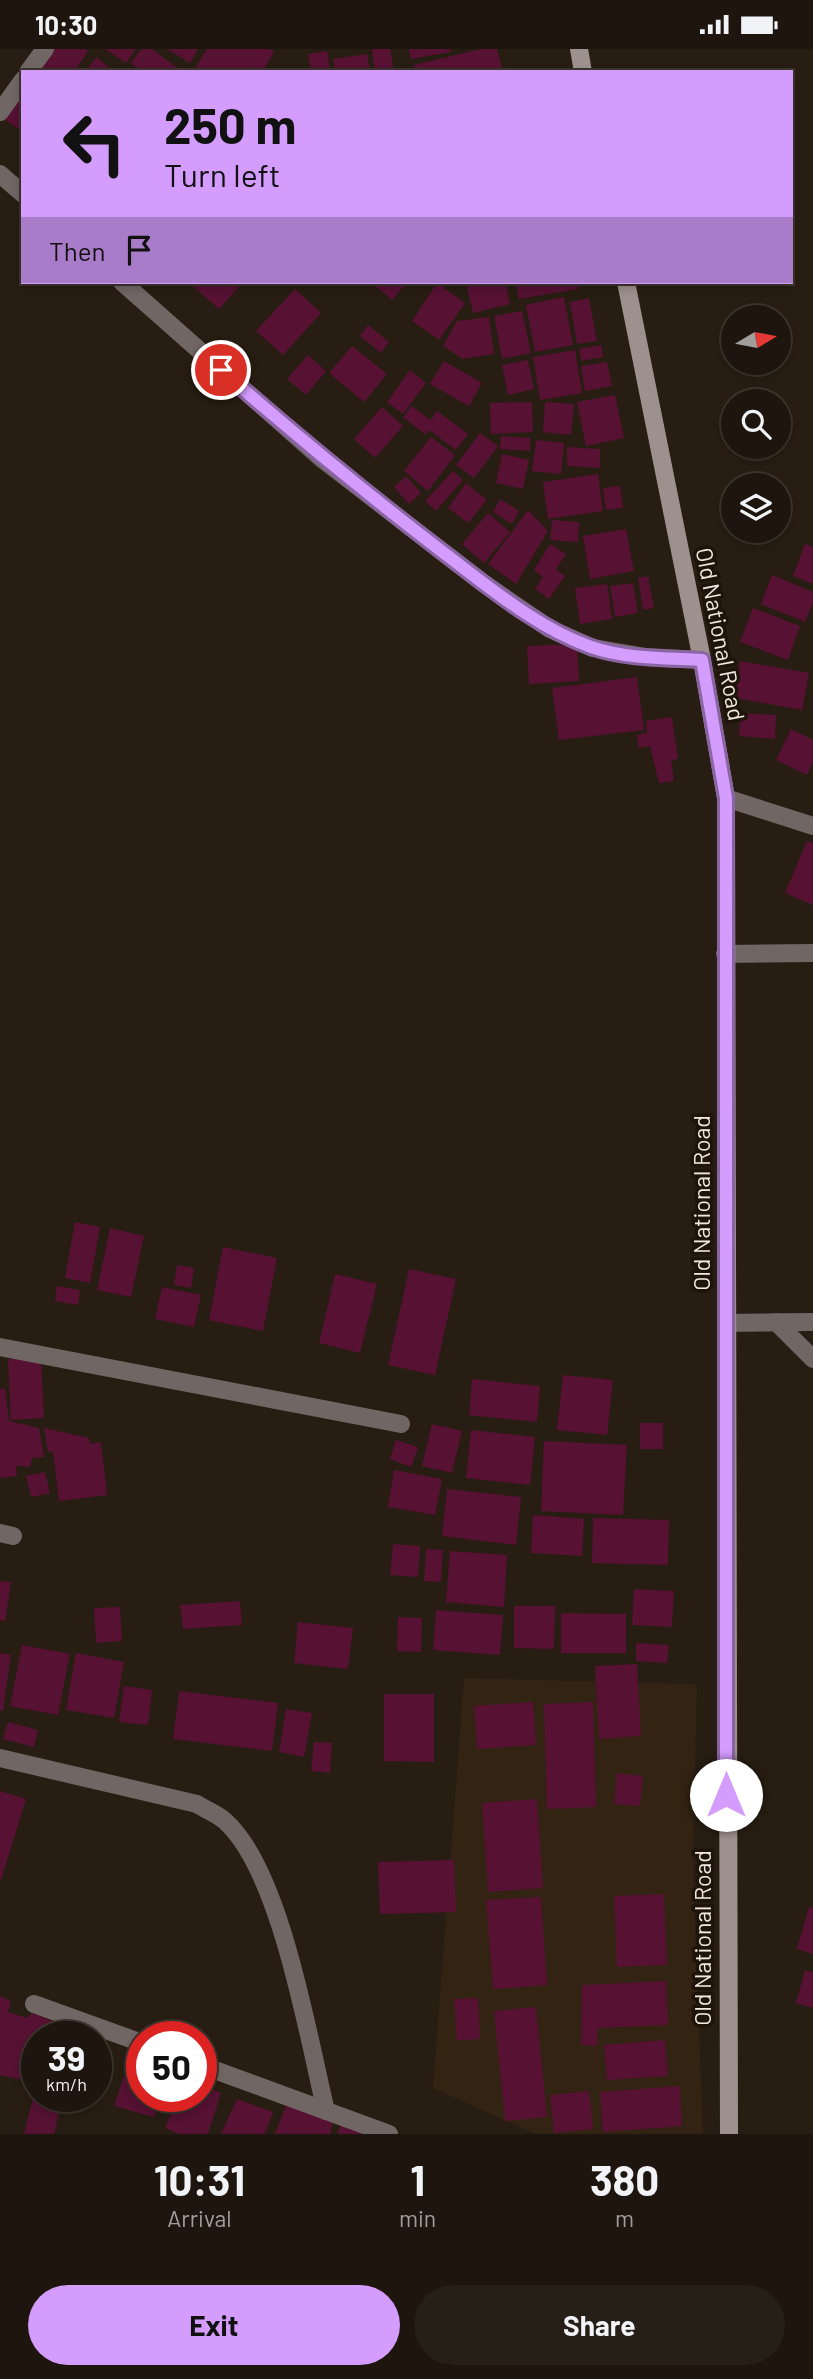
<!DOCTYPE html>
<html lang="en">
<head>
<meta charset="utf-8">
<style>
	:root { --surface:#1e160e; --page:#261f17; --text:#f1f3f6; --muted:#a19f9e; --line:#3c352e; --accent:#d49cfc }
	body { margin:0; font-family:Barlow,sans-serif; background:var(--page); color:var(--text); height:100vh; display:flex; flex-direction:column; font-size:26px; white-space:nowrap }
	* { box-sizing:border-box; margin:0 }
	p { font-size:23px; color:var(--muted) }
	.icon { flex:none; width:38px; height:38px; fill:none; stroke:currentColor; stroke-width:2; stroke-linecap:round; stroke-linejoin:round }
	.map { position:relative; height:2085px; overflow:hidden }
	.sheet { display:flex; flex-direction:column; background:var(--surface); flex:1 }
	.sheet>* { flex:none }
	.banner { position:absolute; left:21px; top:21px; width:772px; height:214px; border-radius:0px; box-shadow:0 4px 10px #0003,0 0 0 2px var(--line); background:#d49cfc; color:#111; overflow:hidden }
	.needle { width:46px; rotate:80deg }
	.buttons { position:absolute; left:721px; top:256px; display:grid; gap:14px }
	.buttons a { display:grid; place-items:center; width:70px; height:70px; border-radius:50%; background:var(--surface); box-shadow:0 4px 10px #0003,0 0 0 2px var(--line); font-size:35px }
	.speed { position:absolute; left:21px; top:1972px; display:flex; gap:14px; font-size:35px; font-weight:700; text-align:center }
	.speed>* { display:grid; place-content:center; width:91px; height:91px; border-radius:50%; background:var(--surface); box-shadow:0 4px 10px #0003,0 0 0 2px var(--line); line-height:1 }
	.speed small { font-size:18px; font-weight:400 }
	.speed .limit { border:10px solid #d22; background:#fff; color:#111 }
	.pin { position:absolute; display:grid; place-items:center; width:60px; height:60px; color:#fff; margin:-30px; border:4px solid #fff; border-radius:50%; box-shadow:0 2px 7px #0007 }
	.me { position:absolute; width:77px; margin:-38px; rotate:0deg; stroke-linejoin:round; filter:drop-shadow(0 0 5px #0008) }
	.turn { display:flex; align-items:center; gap:24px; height:147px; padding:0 28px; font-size:32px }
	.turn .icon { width:91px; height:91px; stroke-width:2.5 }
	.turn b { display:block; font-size:49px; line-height:60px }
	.then { display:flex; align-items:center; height:66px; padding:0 28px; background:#0003; gap:14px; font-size:26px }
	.eta { display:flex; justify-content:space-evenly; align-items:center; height:119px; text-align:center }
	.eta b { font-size:42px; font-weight:700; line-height:49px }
	.primary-button { display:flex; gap:14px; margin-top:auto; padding:14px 28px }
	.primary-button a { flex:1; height:80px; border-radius:42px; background:var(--accent); color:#111; font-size:28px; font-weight:700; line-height:80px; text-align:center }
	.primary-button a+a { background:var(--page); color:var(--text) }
	.status { display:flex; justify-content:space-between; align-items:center; height:49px; padding:0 35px; background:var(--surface); direction:ltr }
	.status svg { height:19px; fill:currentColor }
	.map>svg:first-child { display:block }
	.built { fill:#332313 }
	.building { fill:#561133 }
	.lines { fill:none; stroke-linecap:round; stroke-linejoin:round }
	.service { stroke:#706765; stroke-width:18 }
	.minor { stroke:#706765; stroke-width:18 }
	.tertiary { stroke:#706765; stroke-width:18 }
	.secondary { stroke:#9e908d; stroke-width:18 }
	.route-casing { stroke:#8a65a4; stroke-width:18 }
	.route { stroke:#d49cfc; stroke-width:12 }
	.labels { text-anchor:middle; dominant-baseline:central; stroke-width:7; stroke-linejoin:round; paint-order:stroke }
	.street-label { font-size:23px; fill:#f1e9e1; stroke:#1f1409 }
</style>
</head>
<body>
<div class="status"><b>10:30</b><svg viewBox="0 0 49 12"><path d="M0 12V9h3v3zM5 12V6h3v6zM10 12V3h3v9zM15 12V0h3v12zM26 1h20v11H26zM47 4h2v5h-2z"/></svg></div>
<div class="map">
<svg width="813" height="2085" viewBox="0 0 813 2085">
	<rect width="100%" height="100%" fill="#281d12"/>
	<path class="built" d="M464 1629 697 1635 693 1815 703 2085H536L433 2039Z"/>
	<g class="building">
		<path d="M49 0H85L88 2 74 23H49L39 16Z"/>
		<path d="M105 0H136L126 14Z"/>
		<path d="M141 0H152L183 23H142L131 14Z"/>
		<path d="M167 0H198L190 14Z"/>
		<path d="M207 0H269L274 3 262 23H193Z"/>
		<path d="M372 0H390L394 23H375Z"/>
		<path d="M409 0H450L451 3 411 10Z"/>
		<path d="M481 0H497L503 23H415L414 16Z"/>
		<path d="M327 2 330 21 311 23 308 5Z"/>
		<path d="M367 5 370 23H335L333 10Z"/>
		<path d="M97 8 113 23H84Z"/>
		<path d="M23 33V83L1 68Z"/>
		<path d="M188 233H243L219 260Z"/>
		<path d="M371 233H407L392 251Z"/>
		<path d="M466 233H505L510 255 473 264Z"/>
		<path d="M516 233H577L578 240 519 250Z"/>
		<path d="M437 234 465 254 439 291 412 272Z"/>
		<path d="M295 240 321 264 283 306 256 282Z"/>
		<path d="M564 248 573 296 535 303 526 256Z"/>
		<path d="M589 249 597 292 577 295 570 253Z"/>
		<path d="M522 262 531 304 502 310 494 267Z"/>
		<path d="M489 268 494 305 463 310 443 297 457 272Z"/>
		<path d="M368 276 389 293 381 304 360 287Z"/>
		<path d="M601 296 603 308 581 312 579 300Z"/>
		<path d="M352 297 387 325 364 353 329 324Z"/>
		<path d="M575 301 582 344 540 351 533 308Z"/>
		<path d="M308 306 326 322 306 346 287 330Z"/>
		<path d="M528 311 534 340 508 346 502 316Z"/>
		<path d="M444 312 482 334 469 357 430 335Z"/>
		<path d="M607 313 612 337 585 342 581 317Z"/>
		<path d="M410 321 426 334 403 365 387 353Z"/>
		<path d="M615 346 624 389 586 397 577 353Z"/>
		<path d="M532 353 533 383 491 385 490 354Z"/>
		<path d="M545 353 574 355 571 386 543 383Z"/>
		<path d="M412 357 430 371 437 362 468 385 456 401 429 381 426 386 403 368Z"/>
		<path d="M382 358 403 377 375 409 354 390Z"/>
		<path d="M480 384 498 397 474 429 456 416Z"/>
		<path d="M501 387 530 389V402L500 400Z"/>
		<path d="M431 388 455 406 428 442 404 422Z"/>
		<path d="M536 391 564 394 561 425 532 422Z"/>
		<path d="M567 398 600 400V419L567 417Z"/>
		<path d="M502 405 529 411 523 440 496 434Z"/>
		<path d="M453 422 463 431 436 462 425 452Z"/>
		<path d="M598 425 603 462 548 470 543 433Z"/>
		<path d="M406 427 421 444 409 455 394 438Z"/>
		<path d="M466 434 487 451 468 474 448 459Z"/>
		<path d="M620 437 623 459 606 461 603 439Z"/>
		<path d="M500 450 519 462 512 475 493 463Z"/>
		<path d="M528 461 548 482 516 535 488 515Z"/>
		<path d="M488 464 510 483 484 514 462 495Z"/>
		<path d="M552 471 579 473 578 493 550 491Z"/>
		<path d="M626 480 634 522 590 530 583 487Z"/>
		<path d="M550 495 566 505 556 520 565 527 549 550 535 540 543 528 534 521Z"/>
		<path d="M805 495 813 498V535L793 527Z"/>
		<path d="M772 526 813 543V554L805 573 761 555Z"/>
		<path d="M648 527 654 559 643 561 638 529Z"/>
		<path d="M633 534 638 564 615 568 610 537Z"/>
		<path d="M607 535 612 570 580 575 575 539Z"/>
		<path d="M753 559 800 577 788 611 740 593Z"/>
		<path d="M577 595 579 632 529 635 527 597Z"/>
		<path d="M740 612 809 624 802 661 735 649Z"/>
		<path d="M637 628 644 681 559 691 552 639Z"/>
		<path d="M740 664 776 666 775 690 739 687Z"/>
		<path d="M672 668 678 710 671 711 674 732 659 734 650 697 639 699 637 686 647 684 646 672Z"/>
		<path d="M791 680 813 691V713L807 726 776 711Z"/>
		<path d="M807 792 813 794V856L785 844Z"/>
		<path d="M75 1173 100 1178 90 1234 65 1229Z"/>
		<path d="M110 1179 144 1187 131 1248 97 1241Z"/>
		<path d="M223 1198 277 1209 263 1282 209 1271Z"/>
		<path d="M177 1216 194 1219 191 1239 174 1236Z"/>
		<path d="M409 1220 456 1230 435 1326 388 1316Z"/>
		<path d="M335 1225 377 1235 360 1304 319 1294Z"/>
		<path d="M57 1237 80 1241 78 1256 55 1252Z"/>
		<path d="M162 1238 201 1246 194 1278 155 1270Z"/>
		<path d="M41 1308 44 1369 11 1371 8 1310Z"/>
		<path d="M563 1326 613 1331 607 1386 557 1381Z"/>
		<path d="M472 1330 540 1337 537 1373 469 1366Z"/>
		<path d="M5 1339 9 1372 39 1379 44 1408 32 1409 30 1418 16 1417 17 1427 0 1429V1340Z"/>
		<rect x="640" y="1374" width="23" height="26"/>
		<path d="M432 1375 462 1382 452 1424 422 1417Z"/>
		<path d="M44 1379 89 1389 90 1395 101 1393 107 1446 59 1452 53 1402 48 1403Z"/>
		<path d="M471 1381 535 1388 530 1436 466 1429Z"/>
		<path d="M396 1391 418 1398 411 1418 390 1410Z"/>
		<path d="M544 1392 627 1396 623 1466 541 1462Z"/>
		<path d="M394 1421 442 1430 435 1466 388 1458Z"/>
		<path d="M45 1423 50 1444 31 1448 26 1427Z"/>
		<path d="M447 1440 521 1448 516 1496 442 1487Z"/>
		<path d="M533 1466 584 1470 582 1507 531 1504Z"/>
		<path d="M593 1469 669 1471 668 1516 592 1514Z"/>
		<path d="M393 1495 420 1497 418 1528 390 1526Z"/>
		<path d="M426 1500 443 1501 441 1533 424 1532Z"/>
		<path d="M450 1502 507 1506 504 1558 446 1553Z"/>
		<path d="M0 1532 11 1533 5 1572 0 1571Z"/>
		<path d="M634 1540 674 1542 672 1578 632 1576Z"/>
		<path d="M240 1552 242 1576 183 1580 180 1556Z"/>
		<path d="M514 1557H555L554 1600 514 1599Z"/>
		<path d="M120 1558 122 1592 96 1594 94 1559Z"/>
		<path d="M436 1561 503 1566 500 1606 433 1601Z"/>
		<path d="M561 1564 626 1565V1604H561Z"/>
		<path d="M398 1568 422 1569 421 1603 397 1602Z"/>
		<path d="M298 1573 353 1579 348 1620 294 1614Z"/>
		<path d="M636 1594 669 1596 667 1614 636 1612Z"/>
		<path d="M22 1596 70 1605 58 1666 10 1657Z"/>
		<path d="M0 1604 11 1606 3 1662 0 1661Z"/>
		<path d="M76 1604 124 1613 114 1669 66 1661Z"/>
		<path d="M637 1615 641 1687 599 1690 595 1617Z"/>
		<path d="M124 1637 152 1641 148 1676 119 1673Z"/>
		<path d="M179 1642 278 1654 272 1702 173 1690Z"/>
		<path d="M384 1645H434V1713L384 1712Z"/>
		<path d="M533 1653 536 1696 477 1700 474 1657Z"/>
		<path d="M593 1653 596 1758 547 1760 544 1655Z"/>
		<path d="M286 1660 312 1664 304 1708 279 1703Z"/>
		<path d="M8 1673 38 1681 34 1698 3 1690Z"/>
		<path d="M314 1693 332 1694 330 1724 311 1722Z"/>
		<path d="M617 1724 643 1727 640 1757 614 1755Z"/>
		<path d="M0 1742 26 1750 1 1831H0Z"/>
		<path d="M537 1750 543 1839 488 1843 482 1754Z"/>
		<path d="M454 1811 456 1863 380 1865 378 1813Z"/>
		<path d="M664 1845 667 1916 617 1918 614 1847Z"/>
		<path d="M541 1848 547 1936 493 1940 486 1851Z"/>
		<path d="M809 1858 813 1859V1905L797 1900Z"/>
		<path d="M805 1921 813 1923V1959L796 1954Z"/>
		<path d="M666 1932 668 1976 598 1979 597 1997 581 1996 582 1936Z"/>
		<path d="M0 1947 11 1952 8 1963 27 1969 32 1964 80 1983 79 1988H37V2034L0 2026Z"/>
		<path d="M478 1949 480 1990 457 1991 454 1950Z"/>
		<path d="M536 1958 547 2068 505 2072 494 1962Z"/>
		<path d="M665 1991 668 2027 607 2031 604 1996Z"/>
		<path d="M130 2009 142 2013V2048H162L154 2068 114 2057Z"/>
		<path d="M201 2036 221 2044 208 2085H180L165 2079 178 2048H201Z"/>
		<path d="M680 2037 682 2077 603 2083 600 2043Z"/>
		<path d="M589 2042 593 2080 554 2084 550 2046Z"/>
		<path d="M33 2049 61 2056 54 2085H24Z"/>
		<path d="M237 2050 273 2063 265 2085H221Z"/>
		<path d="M287 2054 334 2069 330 2085H275Z"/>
		<path d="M342 2072 369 2085H337Z"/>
	</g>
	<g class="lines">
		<g class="service">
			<path d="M725 905 813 904"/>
			<path d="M776 1273 813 1310"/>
			<path d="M726 1274 813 1273"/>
		</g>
		<g class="minor">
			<path d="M28 23 45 0"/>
			<path d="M0 63 23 31"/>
			<path d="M726 749 813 777"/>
			<path d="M0 1298 401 1375"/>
			<path d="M0 1484 13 1487"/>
			<path d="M0 1709 197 1755C206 1761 217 1765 225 1772 281 1822 308 1988 326 2062"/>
			<path d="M34 1955 142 1994"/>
			<path d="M201 2016 389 2085"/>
		</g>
		<g class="tertiary">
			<path d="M0 125 23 145"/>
			<path d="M122 233 321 409 483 534 550 580 593 599 646 608 702 611"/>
		</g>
		<g class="secondary">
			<path d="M579 0 583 23"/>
			<path d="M626 233 702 611 726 749 729 2085"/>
		</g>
	</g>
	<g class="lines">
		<g class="route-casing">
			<path id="route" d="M221 321C294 385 367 445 444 504 489 538 537 579 591 598 626 610 666 609 702 611L726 749V1746"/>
		</g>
		<use href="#route" class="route"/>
	</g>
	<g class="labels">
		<g class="street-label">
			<text transform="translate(721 585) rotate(79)">Old National Road</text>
			<text transform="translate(701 1154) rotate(-90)">Old National Road</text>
			<text transform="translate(702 1889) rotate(-90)">Old National Road</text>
		</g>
	</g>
</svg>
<div class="buttons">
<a><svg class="needle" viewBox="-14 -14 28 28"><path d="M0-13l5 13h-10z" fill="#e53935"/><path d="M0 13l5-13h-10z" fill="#a19f9e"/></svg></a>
<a><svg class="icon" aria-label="search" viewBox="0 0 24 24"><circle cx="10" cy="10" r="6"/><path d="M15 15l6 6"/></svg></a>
<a><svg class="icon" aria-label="layers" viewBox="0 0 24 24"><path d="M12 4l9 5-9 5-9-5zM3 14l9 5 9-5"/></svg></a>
</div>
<div class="speed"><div>39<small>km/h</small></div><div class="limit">50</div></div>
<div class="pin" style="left:221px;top:321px;background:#d93025"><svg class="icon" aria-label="arrive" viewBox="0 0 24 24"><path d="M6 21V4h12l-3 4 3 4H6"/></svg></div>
<svg class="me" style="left:726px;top:1746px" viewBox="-20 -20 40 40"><circle r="19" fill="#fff"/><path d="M0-13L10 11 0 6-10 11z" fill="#d49cfc"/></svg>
<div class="banner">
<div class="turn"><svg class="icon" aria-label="left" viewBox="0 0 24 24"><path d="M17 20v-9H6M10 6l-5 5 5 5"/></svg><div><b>250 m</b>Turn left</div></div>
<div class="then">Then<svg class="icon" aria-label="arrive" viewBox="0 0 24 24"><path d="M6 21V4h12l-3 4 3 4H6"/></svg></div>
</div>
</div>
<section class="sheet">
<div class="eta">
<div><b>10:31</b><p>Arrival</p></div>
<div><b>1</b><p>min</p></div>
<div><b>380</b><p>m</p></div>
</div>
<div class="primary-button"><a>Exit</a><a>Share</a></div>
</section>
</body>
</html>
